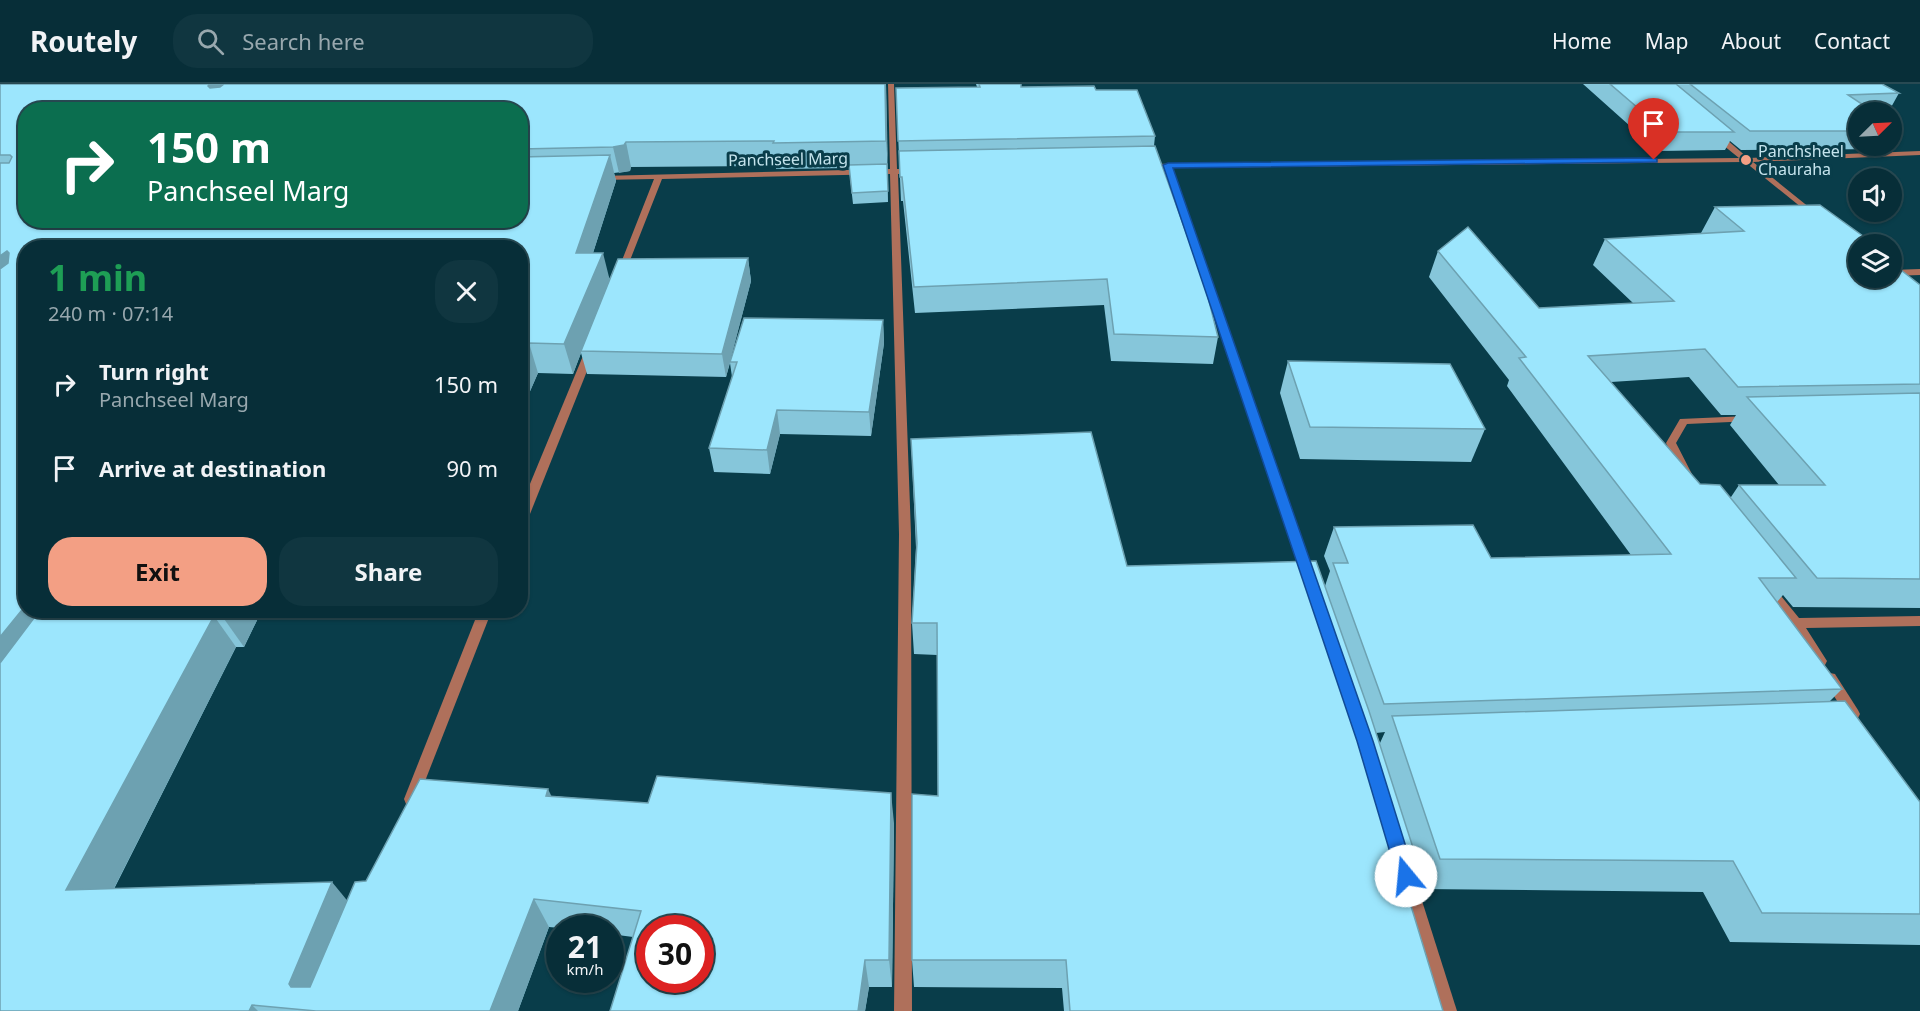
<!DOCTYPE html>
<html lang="en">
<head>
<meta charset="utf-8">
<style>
	:root { --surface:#072e38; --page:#103640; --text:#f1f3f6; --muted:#98a8ae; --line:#284a53; --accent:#f39f84 }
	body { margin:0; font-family:"Noto Sans",sans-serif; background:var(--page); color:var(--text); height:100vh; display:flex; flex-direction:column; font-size:22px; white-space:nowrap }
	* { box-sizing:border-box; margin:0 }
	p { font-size:20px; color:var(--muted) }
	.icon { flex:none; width:33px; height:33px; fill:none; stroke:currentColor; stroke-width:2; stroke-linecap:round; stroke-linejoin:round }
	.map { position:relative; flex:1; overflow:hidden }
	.panel { position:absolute; left:18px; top:156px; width:510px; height:378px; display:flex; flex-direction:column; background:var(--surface); border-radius:24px; box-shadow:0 2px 4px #0004,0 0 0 2px var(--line) }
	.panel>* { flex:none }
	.banner { position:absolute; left:18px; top:18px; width:510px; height:126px; border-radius:24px; box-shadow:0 2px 4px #0004,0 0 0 2px var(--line); background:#0b6e4f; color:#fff; overflow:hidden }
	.needle { width:39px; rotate:66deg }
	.tools { position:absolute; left:1848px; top:18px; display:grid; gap:12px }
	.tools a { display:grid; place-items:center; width:54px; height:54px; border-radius:50%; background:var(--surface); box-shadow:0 2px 4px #0004,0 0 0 2px var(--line); font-size:30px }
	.speed { position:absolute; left:546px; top:831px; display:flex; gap:12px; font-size:30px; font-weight:700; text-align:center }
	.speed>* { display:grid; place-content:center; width:78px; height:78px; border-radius:50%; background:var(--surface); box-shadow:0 2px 4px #0004,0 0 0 2px var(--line); line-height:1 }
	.speed small { font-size:15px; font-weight:400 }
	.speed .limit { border:9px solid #d22; background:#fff; color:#111 }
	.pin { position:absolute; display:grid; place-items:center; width:51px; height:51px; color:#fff; margin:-62px -26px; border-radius:50% 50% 50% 0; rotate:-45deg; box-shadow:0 0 6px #0007 }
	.pin .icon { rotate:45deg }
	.me { position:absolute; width:66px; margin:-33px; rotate:343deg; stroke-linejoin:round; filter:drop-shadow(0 0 4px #0008) }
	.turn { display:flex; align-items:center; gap:21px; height:126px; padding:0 30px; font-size:27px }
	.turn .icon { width:78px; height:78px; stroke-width:2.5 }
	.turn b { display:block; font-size:42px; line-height:51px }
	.round { display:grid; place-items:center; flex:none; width:63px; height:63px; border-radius:24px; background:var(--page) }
	.head { display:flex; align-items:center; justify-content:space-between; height:102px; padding:0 30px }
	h1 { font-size:36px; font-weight:700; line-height:45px; color:#1e9e55 }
	.primary-button { display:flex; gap:12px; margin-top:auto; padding:12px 30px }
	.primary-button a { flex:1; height:69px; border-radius:24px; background:var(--accent); color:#111; font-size:24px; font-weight:700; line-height:69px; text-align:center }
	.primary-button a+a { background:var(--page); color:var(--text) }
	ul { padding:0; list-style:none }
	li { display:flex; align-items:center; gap:18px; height:84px; padding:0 30px }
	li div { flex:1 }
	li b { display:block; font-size:22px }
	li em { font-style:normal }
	header { display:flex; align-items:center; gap:36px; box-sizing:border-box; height:84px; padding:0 30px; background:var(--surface); border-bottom:2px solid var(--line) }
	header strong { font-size:28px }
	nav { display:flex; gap:33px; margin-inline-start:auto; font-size:21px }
	.search { width:420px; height:54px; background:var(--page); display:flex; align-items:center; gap:15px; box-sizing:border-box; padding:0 21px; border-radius:24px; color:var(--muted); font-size:22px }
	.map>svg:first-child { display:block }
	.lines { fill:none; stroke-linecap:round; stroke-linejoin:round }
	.minor { fill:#af705b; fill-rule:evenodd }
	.wall { fill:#86c6da; fill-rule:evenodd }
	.shaded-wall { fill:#6da1b1 }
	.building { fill:#9ce6fd; stroke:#6da1b1; stroke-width:1.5; fill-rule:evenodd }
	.route { fill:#1a73e8; stroke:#114b97; stroke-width:1.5 }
	.poi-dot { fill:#f39f84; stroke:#093d4a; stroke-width:2 }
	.labels { text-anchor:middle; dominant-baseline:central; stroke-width:6; stroke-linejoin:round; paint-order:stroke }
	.far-poi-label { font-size:16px; fill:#c5e4ed; stroke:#093d4a; text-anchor:start }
	.far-street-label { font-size:16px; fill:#c5e4ed; stroke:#093d4a }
</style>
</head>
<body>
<header>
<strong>Routely</strong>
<div class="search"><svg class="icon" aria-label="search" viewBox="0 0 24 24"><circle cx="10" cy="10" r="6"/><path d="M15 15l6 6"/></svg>Search here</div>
<nav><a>Home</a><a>Map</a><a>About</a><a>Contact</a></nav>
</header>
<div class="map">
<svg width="1920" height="927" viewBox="0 0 1920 927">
	<rect width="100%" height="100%" fill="#093d4a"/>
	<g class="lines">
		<g class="minor">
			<path d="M888 0H894L897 85H915L919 87 915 89 898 90 911 450 912 927H894L899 450 890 90 662 95 625 189 621 192 617 189 654 95 600 96 596 94 600 92 890 85Z"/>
			<path d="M1713 49H1719L1748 74 1920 67V71L1753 78 1815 128V132H1812L1745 78 1173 84 1314 492 1308 496 1304 495 1165 84H1143V80L1739 74 1713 53Z"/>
			<path d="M1920 185V191L1892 192V186Z"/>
			<path d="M590 264 595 267 526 440 520 444V424L585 267Z"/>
			<path d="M1748 332 1753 335 1752 337 1687 340 1676 359 1693 392 1687 396 1683 395 1666 359 1680 335Z"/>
			<path d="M1769 500 1773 502 1799 534 1920 532V542L1806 544 1827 577 1825 581 1820 582 1815 581 1791 542 1765 508 1763 505 1765 502Z"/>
			<path d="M479 526H492L418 715 416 720 411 721 406 720 404 715Z"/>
			<path d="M1830 589 1835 590 1858 626 1860 630 1858 634 1853 636 1848 634 1825 598 1823 594 1825 590Z"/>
			<path d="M1402 772 1408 774 1410 779 1457 927H1439L1394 779 1396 774Z"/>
		</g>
	</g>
	<g class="wall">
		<path d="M0 0H886L888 118 853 120 849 84 776 85V82L631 83 630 87 614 89 616 97 593 169 610 195 748 174 751 197 731 273 883 236 884 259 871 352 780 350 770 390 714 388 709 364 732 293 730 279 726 293 587 290 581 269 573 290 538 289 520 330V164H26V526H262L244 563H236L114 805 347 816 366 797 552 712 894 739 892 903H869L865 927H610L633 853 610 850V844H560L549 843 518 927H0ZM26 26H520V136H26Z"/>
		<path d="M976 0H1021V3L1096 6 1155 52 1154 62 1218 253 1213 280 1111 277 1104 221 915 229 903 117H901L896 4 977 3Z"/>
		<path d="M1583 0H1882L1899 9 1889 27 1858 28V62H1891L1889 65 1741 66 1730 57 1725 66 1658 67Z"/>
		<path d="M1892 41 1900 46 1892 61Z"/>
		<path d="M1715 123 1858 160 1920 201V524L1793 523 1783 511 1777 518 1842 605 1830 617 1920 718V861L1730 858 1703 808 1421 805 1414 782 1404 799 1443 927H1064L1062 904 914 903 912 876 938 712 937 571 914 570 912 539 916 464 911 355 1127 482 1325 502 1330 487 1324 472 1334 443 1491 474 1631 471 1507 302 1509 296 1429 193 1438 167 1539 224 1633 219 1593 181 1605 155 1702 149H1701ZM1689 293 1721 331H1736L1730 341 1779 401H1739L1731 413 1700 400 1611 298ZM1385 648 1380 659 1376 649Z"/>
		<path d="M1288 277 1485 345 1471 378 1300 375 1280 309Z"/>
	</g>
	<g class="shaded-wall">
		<path d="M210 0H249L220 26 208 2Z"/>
		<path d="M885 0H886L888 83 886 57Z"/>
		<path d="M626 58 631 83 630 87 619 89 613 63Z"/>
		<path d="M610 71 616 97 584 197 576 169Z"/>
		<path d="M43 136H88L60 162 43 138Z"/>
		<path d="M331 136H361L343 163Z"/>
		<path d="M7 167 26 194 0 214V172Z"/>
		<path d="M603 169 610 197 581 267V269L573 290 564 260Z"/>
		<path d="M748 174 751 197 726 293 722 270Z"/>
		<path d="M883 236 884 259 871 352 869 328Z"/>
		<path d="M529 259 538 289 520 330V277Z"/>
		<path d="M777 326 780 350 770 390 767 366Z"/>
		<path d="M26 521V526H72L0 621V553Z"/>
		<path d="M225 526H262L244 563 222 532Z"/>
		<path d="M214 532 236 563 99 834 66 806Z"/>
		<path d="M548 705 562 734 546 712Z"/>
		<path d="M891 709 894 739 892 903 889 876Z"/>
		<path d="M332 798 355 826 315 926 289 900Z"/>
		<path d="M534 815 549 843 518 927H490Z"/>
		<path d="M865 876 869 903 865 927H858Z"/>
		<path d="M252 921 258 927H249Z"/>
	</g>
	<g class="building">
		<path d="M1 0H210L208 2 210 4 220 3 224 0H885L886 57 773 59 774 57 626 58 624 61 613 63 520 65V26H26V136H43V138H56L58 136H331V138H344L345 136H520V73L610 71 576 169H603L564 260 529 259 520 277V164H447L448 160 293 164H26V521L0 553V185L8 179 9 169 7 167 0 172V79H9L12 73 10 71H0V1Z"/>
		<path d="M979 0H1021V3L1094 2 1096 6H1137L1155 52 898 57 896 4 980 3Z"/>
		<path d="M1610 0H1676L1734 48H1666Z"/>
		<path d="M1690 0H1882L1899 9 1848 11 1874 28H1858V47H1750Z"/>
		<path d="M1892 41 1900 46H1892Z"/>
		<path d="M1155 62 1205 201 1218 253 1114 250 1107 195 914 203 902 93H900L899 67Z"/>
		<path d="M887 80 888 107 852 109 849 81Z"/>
		<path d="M1820 121 1874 160H1858V194H1892V179L1920 201V300L1738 303 1705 265 1588 272 1700 400 1720 401 1796 494H1759L1842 605 1384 620 1333 479H1348L1334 443 1473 441 1491 474 1671 470 1519 274 1526 273 1438 167 1468 143 1539 224 1674 217 1605 155 1744 147 1715 123Z"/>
		<path d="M748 174 722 270 581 267 618 175Z"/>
		<path d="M744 234 883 236 869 328 777 326 767 366 709 364 737 278H730Z"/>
		<path d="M1288 277 1450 280 1485 345 1310 343Z"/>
		<path d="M1920 309V495L1817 494 1739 401H1825L1747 313Z"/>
		<path d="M1091 348 1127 482 1316 477 1369 627 1417 776H1397L1443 927H1070L1066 876H912V710L938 712 937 539H912L917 459 911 355Z"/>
		<path d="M40 526H225L222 532H214L66 806 332 798 289 900 291 903H310L355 798 366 797 420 695 548 705 546 712 648 719 657 692 891 709 889 876H865L858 927H610L641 827 534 815 490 927H316L252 921 249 927H0V579ZM650 844H700V896H650Z"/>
		<path d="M1845 617 1920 718V830L1762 829 1733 777 1440 775 1392 632Z"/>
	</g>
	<path class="route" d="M1654 74 1657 75V78L1173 84 1373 657 1415 792 1413 798 1406 800 1400 798 1397 792 1357 657 1163 81 1168 79Z"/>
	<circle class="poi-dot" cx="1746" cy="76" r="6"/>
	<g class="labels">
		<g class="far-poi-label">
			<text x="1758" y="67">Panchsheel<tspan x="1758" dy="18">Chauraha</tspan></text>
		</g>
		<g class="far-street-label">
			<text transform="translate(788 75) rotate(-1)">Panchseel Marg</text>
		</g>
	</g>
</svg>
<div class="tools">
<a><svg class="needle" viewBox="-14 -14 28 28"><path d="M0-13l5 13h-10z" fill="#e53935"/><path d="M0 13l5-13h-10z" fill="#98a8ae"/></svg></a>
<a><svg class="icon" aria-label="sound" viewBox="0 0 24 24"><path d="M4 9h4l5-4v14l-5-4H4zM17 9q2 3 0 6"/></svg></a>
<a><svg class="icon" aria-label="layers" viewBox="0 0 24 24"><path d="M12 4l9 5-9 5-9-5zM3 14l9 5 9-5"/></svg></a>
</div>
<div class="speed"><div>21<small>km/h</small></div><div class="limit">30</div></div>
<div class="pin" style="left:1654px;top:76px;background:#d93025"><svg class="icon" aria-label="arrive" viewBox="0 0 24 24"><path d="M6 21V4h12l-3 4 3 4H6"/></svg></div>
<svg class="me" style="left:1406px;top:792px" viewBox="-20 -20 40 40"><circle r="19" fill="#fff"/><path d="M0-13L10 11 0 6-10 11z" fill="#1a73e8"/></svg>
<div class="banner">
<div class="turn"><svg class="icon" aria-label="right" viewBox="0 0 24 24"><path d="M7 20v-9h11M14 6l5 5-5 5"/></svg><div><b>150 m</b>Panchseel Marg</div></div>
</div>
<section class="panel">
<div class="head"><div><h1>1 min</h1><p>240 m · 07:14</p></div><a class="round"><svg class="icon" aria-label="close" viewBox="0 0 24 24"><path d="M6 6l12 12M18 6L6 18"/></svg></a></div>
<ul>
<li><svg class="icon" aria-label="right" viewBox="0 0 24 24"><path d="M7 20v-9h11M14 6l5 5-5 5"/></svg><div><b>Turn right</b><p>Panchseel Marg</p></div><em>150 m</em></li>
<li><svg class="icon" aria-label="arrive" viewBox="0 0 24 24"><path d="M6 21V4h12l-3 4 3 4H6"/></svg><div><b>Arrive at destination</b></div><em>90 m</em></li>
</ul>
<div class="primary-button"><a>Exit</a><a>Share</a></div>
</section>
</div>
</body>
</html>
